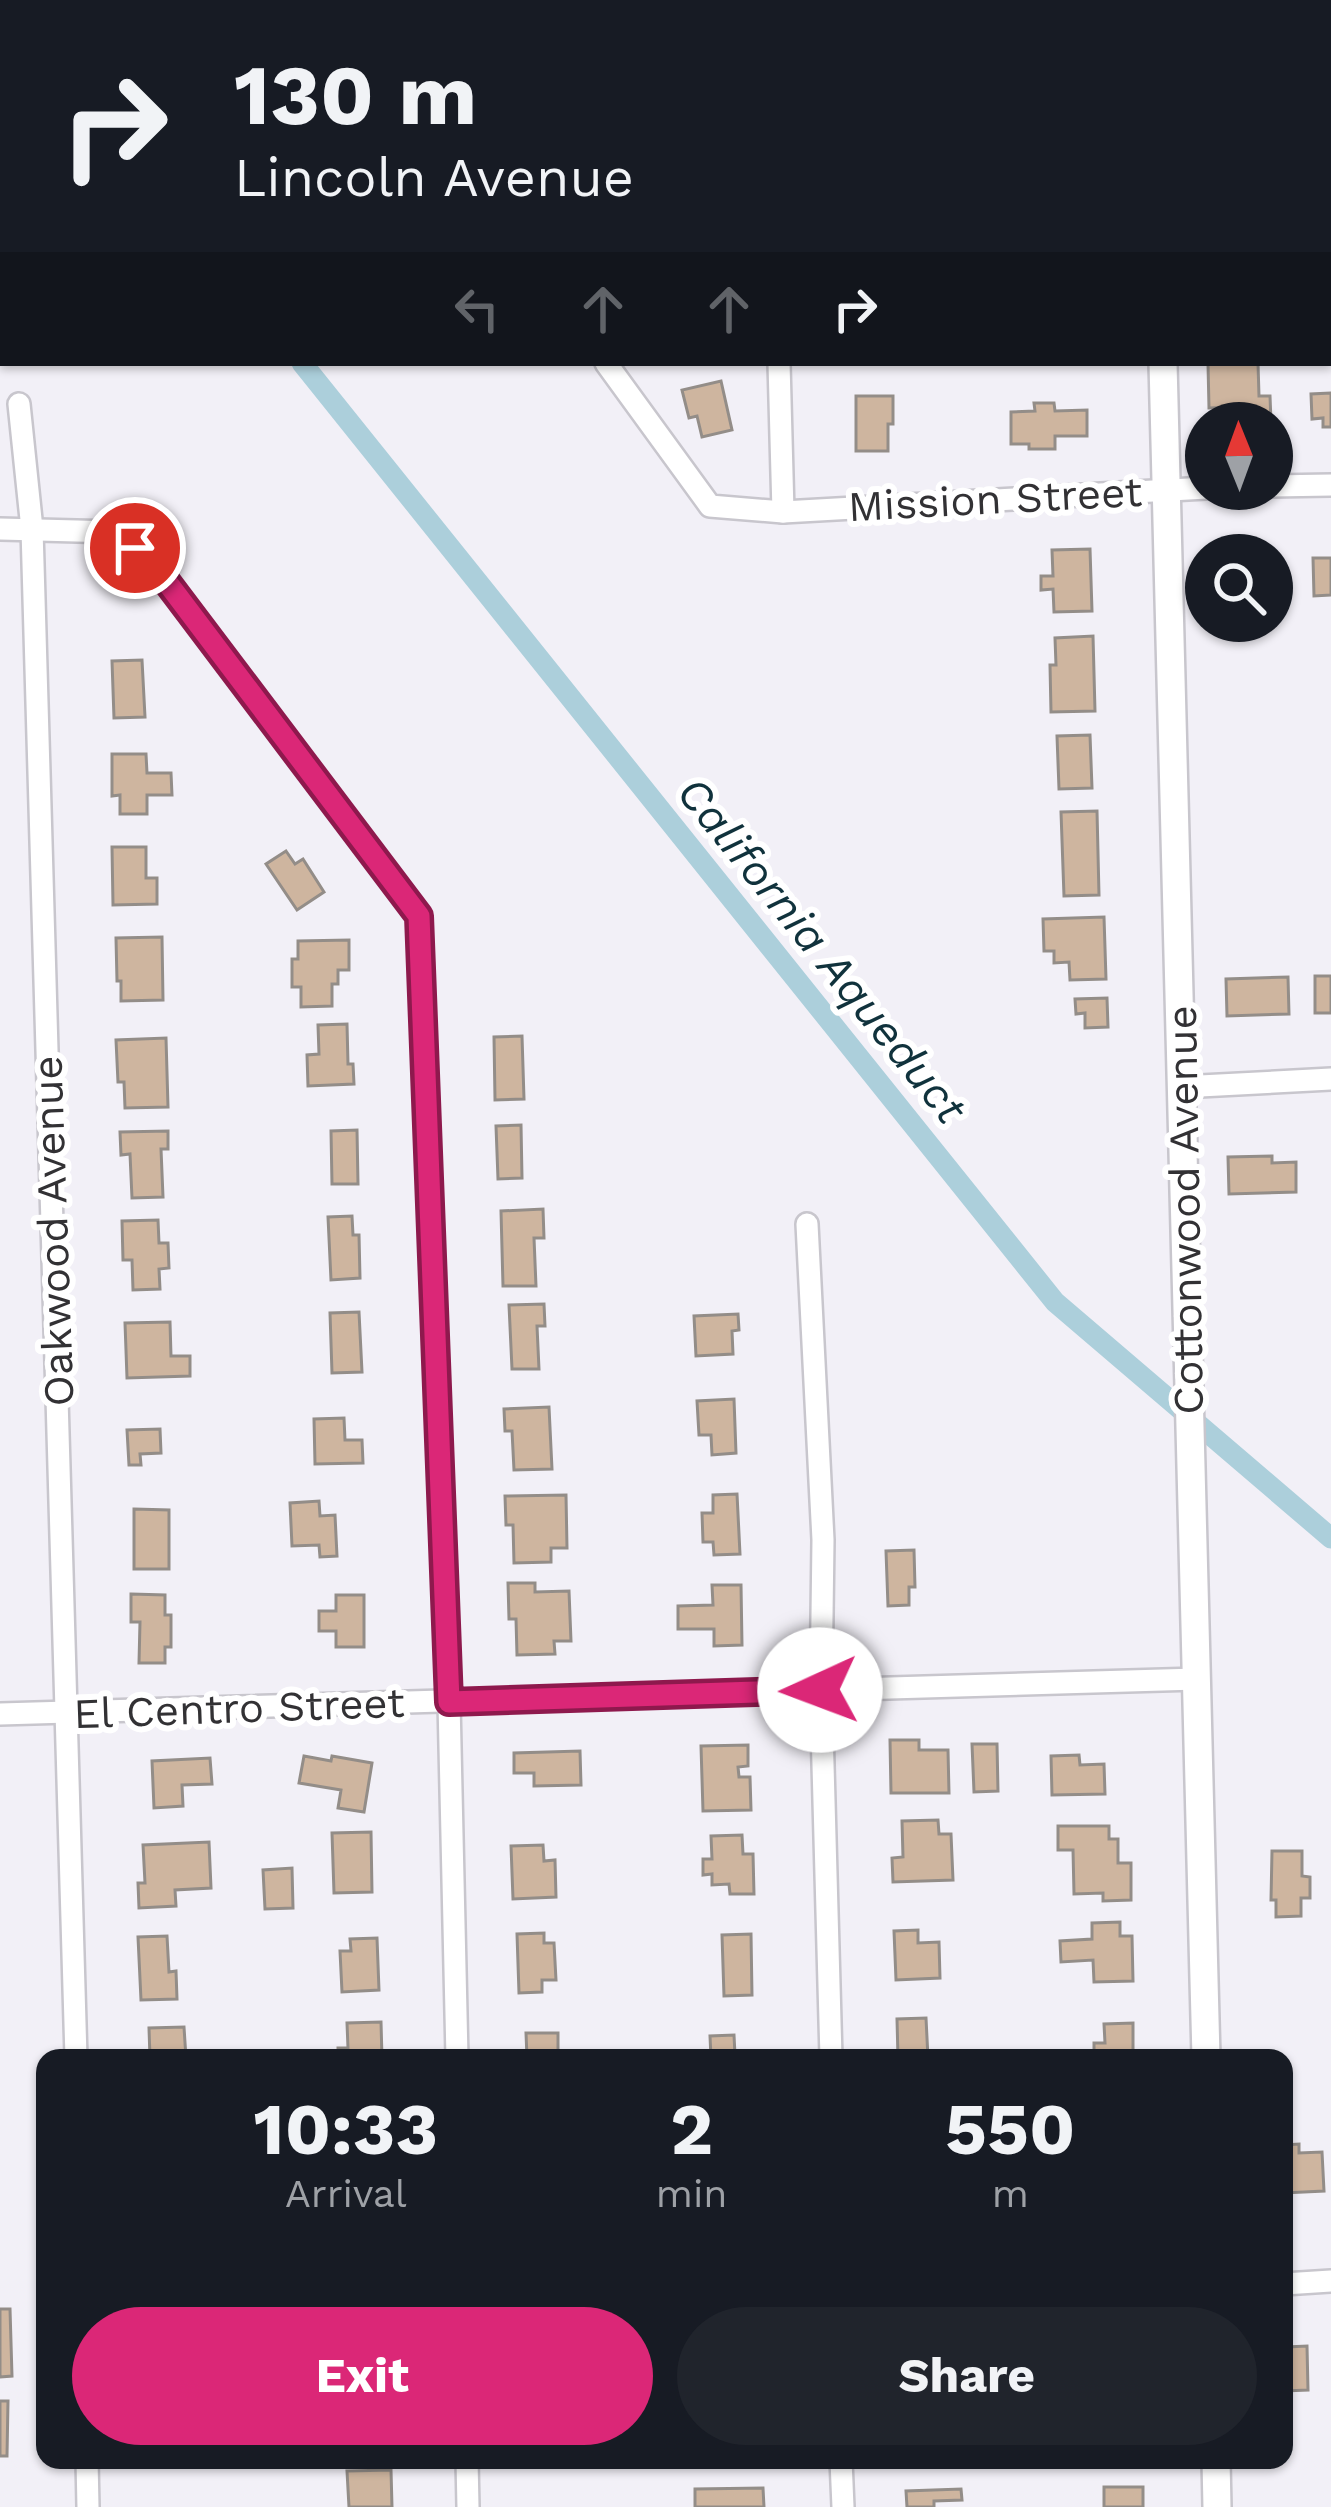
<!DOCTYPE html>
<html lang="en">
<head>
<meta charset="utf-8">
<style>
	:root { --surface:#171b24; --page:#20242c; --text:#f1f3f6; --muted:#9ea1a6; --accent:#db2777 }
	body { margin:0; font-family:"Work Sans",sans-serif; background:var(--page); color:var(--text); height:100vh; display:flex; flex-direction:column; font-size:45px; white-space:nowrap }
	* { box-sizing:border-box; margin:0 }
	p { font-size:39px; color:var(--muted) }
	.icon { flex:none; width:66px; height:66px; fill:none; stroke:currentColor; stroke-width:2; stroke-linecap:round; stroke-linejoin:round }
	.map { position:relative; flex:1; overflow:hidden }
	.details { position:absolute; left:36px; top:2049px; width:1257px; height:420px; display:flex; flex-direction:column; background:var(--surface); border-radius:24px; box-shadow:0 3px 9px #0004 }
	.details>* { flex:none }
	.hud { position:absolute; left:0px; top:0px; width:1332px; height:366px; box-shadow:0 3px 9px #0004; background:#171b24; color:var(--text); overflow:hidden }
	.needle { width:78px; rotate:359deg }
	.fabs { position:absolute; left:1185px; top:402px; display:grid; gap:24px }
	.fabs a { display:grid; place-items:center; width:108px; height:108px; border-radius:50%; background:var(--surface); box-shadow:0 3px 9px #0004; font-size:60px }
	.pin { position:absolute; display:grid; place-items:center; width:102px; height:102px; color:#fff; margin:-51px; border:6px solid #fff; border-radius:50%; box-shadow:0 3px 12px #0007 }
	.me { position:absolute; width:132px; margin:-66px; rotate:268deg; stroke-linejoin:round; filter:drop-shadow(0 0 9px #0008) }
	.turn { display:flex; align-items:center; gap:42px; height:252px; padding:0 36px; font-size:54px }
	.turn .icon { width:156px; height:156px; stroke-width:2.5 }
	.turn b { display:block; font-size:84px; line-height:102px }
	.lanes { display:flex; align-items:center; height:114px; padding:0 36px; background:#0003; justify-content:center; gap:60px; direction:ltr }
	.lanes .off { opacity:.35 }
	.eta { display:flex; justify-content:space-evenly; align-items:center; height:204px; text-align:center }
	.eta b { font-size:72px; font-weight:700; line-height:84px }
	.action { display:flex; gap:24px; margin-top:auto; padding:24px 36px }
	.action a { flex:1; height:138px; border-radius:72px; background:var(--accent); color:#fff; font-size:48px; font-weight:700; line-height:138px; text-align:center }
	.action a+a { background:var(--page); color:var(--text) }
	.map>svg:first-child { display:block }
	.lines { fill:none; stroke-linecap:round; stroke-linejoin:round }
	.canal { stroke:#accfdb; stroke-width:21 }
	.building { fill:#ceb59f; stroke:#938d88; stroke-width:3 }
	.minor-casing { stroke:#c8c6cd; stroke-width:26 }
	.tertiary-casing { stroke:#c8c6cd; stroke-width:32 }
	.minor { stroke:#fff; stroke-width:21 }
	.tertiary { stroke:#fff; stroke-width:27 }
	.route-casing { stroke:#8e194d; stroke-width:30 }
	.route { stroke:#db2777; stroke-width:21 }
	.labels { text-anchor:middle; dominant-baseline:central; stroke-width:12; stroke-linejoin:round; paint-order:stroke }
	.street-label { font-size:42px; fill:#323134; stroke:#fff }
	.water-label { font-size:45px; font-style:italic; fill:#10323c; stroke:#fff }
</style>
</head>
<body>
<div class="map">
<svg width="1331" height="2507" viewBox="0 0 1331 2507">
	<rect width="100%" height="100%" fill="#f2f0f7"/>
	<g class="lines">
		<g class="canal">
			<path d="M11 0 14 3"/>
			<path d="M302 363 1055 1302 1331 1538"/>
		</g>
	</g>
	<g class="building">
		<path d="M1258 363 1259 396H1270L1271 422 1238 423V407L1209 408 1208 364Z"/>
		<path d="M721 381 732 430 702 437 697 416 689 418 682 390Z"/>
		<path d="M1331 393V427H1323V418L1312 419 1311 394Z"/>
		<path d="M856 396H893V424H888V451H856Z"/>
		<path d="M1034 403H1054L1055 411 1087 410V436H1055V449H1029V444H1011V412L1035 411Z"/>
		<path d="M1090 549 1092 611 1054 612 1053 589 1041 590V576H1053L1052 550Z"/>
		<path d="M1313 558H1331V595L1314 596Z"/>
		<path d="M1093 636 1095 711 1051 712 1050 665H1056L1055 638Z"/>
		<path d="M142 660 145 717 114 718 112 661Z"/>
		<path d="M1090 735 1092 788 1059 789 1057 736Z"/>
		<path d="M112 754H146L147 773H171L172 795H147V814H120V795L112 796Z"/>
		<path d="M1097 811 1099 895 1064 896 1061 812Z"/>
		<path d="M112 847H146V878H157V904L113 905Z"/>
		<path d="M286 851 295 864 303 859 324 892 297 910 266 864Z"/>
		<path d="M1104 917 1106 979 1070 980 1069 962 1054 963V951H1044L1043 919Z"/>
		<path d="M162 937 163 1000 121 1001V981H117L116 938Z"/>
		<path d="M349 940V970H338V984H332V1006L301 1007V987H292V959H298V941Z"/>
		<rect x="1315" y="976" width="16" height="37"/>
		<path d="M1288 977 1289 1014 1227 1016 1226 979Z"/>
		<path d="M1107 998 1108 1027 1085 1028V1013L1076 1014 1075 999Z"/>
		<path d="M347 1024 348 1064H353L354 1084 308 1086 307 1055 319 1054 318 1025Z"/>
		<path d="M522 1036 524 1099 495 1100 494 1037Z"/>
		<path d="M166 1038 168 1107 125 1108 124 1082H118L116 1040Z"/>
		<path d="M521 1125 522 1178 498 1179 496 1126Z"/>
		<path d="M357 1130 358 1184H332L331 1131Z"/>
		<path d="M168 1131V1149H161L163 1197 132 1198 130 1154 121 1155 120 1132Z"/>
		<path d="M1272 1156V1163L1296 1162V1192L1229 1194 1228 1157Z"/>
		<path d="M543 1209 544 1238H534L536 1286H503L501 1211Z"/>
		<path d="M352 1216 353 1235H359L360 1278 331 1280 328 1217Z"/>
		<path d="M158 1220 159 1243H168L169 1268 159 1269 160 1289 133 1290 132 1260H123L122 1221Z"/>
		<path d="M544 1304 545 1326H537L539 1369H512L509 1305Z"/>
		<path d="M359 1312 362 1372 332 1373 330 1313Z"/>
		<path d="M738 1314 739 1330 732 1331 733 1354 696 1356 694 1316Z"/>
		<path d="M170 1322 171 1356H190V1376L127 1378 125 1323Z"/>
		<path d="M734 1399 736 1453 712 1455 711 1435H699L697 1401Z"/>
		<path d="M549 1407 552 1469 514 1470 512 1431H505L504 1409Z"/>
		<path d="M344 1418 345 1440H362L363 1463 315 1464 314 1419Z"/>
		<path d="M160 1429 161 1453 140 1454 141 1465H129L127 1430Z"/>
		<path d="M737 1494 740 1554 714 1555 713 1542H703L702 1513H713V1495Z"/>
		<path d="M566 1495 567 1548H551V1562L514 1563 513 1525H506L505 1496Z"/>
		<path d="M319 1501 320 1516 335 1515 337 1556 320 1557 319 1545 292 1546 290 1503Z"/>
		<path d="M134 1509 169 1510V1569H134Z"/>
		<path d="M914 1550 915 1587H909V1605L888 1606 886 1551Z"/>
		<path d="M508 1583H535V1592L569 1591 571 1641H554L555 1654 517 1655 516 1619H509Z"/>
		<path d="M712 1585H741L742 1645 714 1646V1629H678V1606L713 1605Z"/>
		<path d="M131 1594 165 1595V1615H171V1647H165V1663H139L140 1622H131Z"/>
		<path d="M336 1595H364V1647H336V1631H319V1611H336Z"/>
		<path d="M890 1740H919V1750H948L949 1793H891Z"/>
		<path d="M972 1744H997L998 1791 974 1792Z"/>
		<path d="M748 1745V1766L738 1767 739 1777H750L751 1810 703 1811 701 1746Z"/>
		<path d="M580 1751 581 1785 534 1786V1773H514V1753Z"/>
		<path d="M1079 1755 1080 1765 1104 1764 1105 1794 1052 1795 1051 1756Z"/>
		<path d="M304 1756 331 1761 332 1756 372 1763 364 1812 338 1808 341 1790 299 1783Z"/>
		<path d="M210 1758 212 1784 182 1785 183 1806 154 1808 152 1761Z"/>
		<path d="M938 1820 939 1834H951L953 1880 893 1882 892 1858 903 1857 902 1821Z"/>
		<path d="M1058 1826H1109V1839H1118V1863H1131V1900L1103 1901V1893L1074 1894 1073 1850H1058Z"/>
		<path d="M371 1832 372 1892 334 1893 332 1833Z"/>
		<path d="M742 1835 743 1854H753L754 1894H730L729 1884 712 1885V1874L703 1875V1859H712L711 1836Z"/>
		<path d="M209 1842 211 1888 175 1890 176 1906 139 1908 138 1883H145L143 1845Z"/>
		<path d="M543 1845 544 1861 555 1860 556 1897 513 1899 511 1846Z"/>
		<path d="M1272 1851H1302V1876L1310 1877V1898H1301V1916L1276 1917V1900H1271Z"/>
		<path d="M292 1868 293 1908 265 1909 263 1870Z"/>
		<path d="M1120 1922V1936H1132L1133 1981 1094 1982 1093 1960 1061 1962 1060 1941 1092 1939V1923Z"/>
		<path d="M918 1930V1943L939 1942 940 1978 896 1980 894 1931Z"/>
		<path d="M544 1933V1943H554L556 1980H542V1992L519 1993 517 1934Z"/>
		<path d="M751 1934 752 1995 724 1996 722 1935Z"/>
		<path d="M167 1936 169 1972 176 1971 177 1999 141 2000 138 1937Z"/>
		<path d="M377 1938 379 1990 342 1992 340 1951H351L350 1939Z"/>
		<path d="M926 2018 928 2058H898L897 2019Z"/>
		<path d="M381 2022 382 2058H338V2048H348L347 2023Z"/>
		<path d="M1133 2023V2058H1094V2043H1105L1104 2024Z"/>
		<path d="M184 2027 186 2058H150L149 2028Z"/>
		<path d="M526 2033H558V2058H527Z"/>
		<path d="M734 2035 735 2055 755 2054 756 2058H711L710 2036Z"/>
		<path d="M1299 2144V2153L1322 2152 1324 2191 1284 2193V2145Z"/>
		<path d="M0 2309H10L12 2376 0 2377Z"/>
		<path d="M1307 2346 1308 2390 1284 2391 1286 2347Z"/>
		<path d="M0 2401H8L7 2456H0Z"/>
		<path d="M391 2470 392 2507H349L347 2471Z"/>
		<rect x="1104" y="2487" width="39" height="20"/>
		<path d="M763 2488 764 2507H695V2489Z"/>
		<path d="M961 2489 962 2500 934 2501V2507H907L906 2491Z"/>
	</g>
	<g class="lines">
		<g class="minor-casing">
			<g id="minor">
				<path d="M344 0 347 3"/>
				<path d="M401 0V3"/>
				<path d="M769 0 770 3"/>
				<path d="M606 363 710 506 783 512 1206 488"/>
				<path d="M779 363 783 512"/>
				<path d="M19 404 32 529 76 2058"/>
				<path d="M1272 486 1331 485"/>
				<path d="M0 529 115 532 155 565 419 916 449 1702 457 2058"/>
				<path d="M1181 1087 1331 1079"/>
				<path d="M807 1224 823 1540 821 1691 831 2058"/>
				<path d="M0 1714 1197 1679"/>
				<path d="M1284 2284 1331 2281"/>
				<path d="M87 2460 88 2507"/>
				<path d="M467 2460 468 2507"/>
				<path d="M841 2460 843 2507"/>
			</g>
		</g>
		<g class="tertiary-casing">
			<g id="tertiary">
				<path d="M1153 0V3"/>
				<path d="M1163 363 1206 2058"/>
				<path d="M1216 2460 1217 2507"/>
			</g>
		</g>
		<use href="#minor" class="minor"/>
		<use href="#tertiary" class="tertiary"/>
	</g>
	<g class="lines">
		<g class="route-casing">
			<path id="route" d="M135 548 154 565 419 916 449 1702 820 1690"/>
		</g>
		<use href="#route" class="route"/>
	</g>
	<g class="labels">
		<g class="street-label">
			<text transform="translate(995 499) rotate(-3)">Mission Street</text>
			<text transform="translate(1185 1210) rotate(-91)">Cottonwood Avenue</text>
			<text transform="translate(53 1231) rotate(-92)">Oakwood Avenue</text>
			<text transform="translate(239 1708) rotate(-2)">El Centro Street</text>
		</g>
		<g class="water-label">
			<text transform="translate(822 950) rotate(51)">California Aqueduct</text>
		</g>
	</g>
</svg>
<div class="fabs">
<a><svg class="needle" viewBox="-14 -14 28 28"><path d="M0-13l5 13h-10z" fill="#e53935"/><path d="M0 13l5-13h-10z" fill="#9ea1a6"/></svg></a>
<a><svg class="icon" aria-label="search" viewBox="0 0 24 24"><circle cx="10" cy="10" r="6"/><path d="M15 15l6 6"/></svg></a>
</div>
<div class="pin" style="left:135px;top:548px;background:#d93025"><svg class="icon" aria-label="arrive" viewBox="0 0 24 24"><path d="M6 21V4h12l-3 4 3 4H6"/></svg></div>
<svg class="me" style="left:820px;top:1690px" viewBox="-20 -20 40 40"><circle r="19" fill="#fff"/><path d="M0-13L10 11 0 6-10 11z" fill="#db2777"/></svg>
<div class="hud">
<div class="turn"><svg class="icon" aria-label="right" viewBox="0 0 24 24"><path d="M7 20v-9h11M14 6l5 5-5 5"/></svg><div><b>130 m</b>Lincoln Avenue</div></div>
<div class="lanes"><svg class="icon off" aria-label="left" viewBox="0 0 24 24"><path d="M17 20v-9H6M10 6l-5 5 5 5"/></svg><svg class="icon off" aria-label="ahead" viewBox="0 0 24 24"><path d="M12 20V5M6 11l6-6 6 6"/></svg><svg class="icon off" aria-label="ahead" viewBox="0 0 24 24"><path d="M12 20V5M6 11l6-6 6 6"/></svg><svg class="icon" aria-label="right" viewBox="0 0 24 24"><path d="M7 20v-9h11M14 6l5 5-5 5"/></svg></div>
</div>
<section class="details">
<div class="eta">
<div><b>10:33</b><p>Arrival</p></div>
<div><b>2</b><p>min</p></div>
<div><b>550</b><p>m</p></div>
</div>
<div class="action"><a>Exit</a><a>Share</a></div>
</section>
</div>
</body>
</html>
